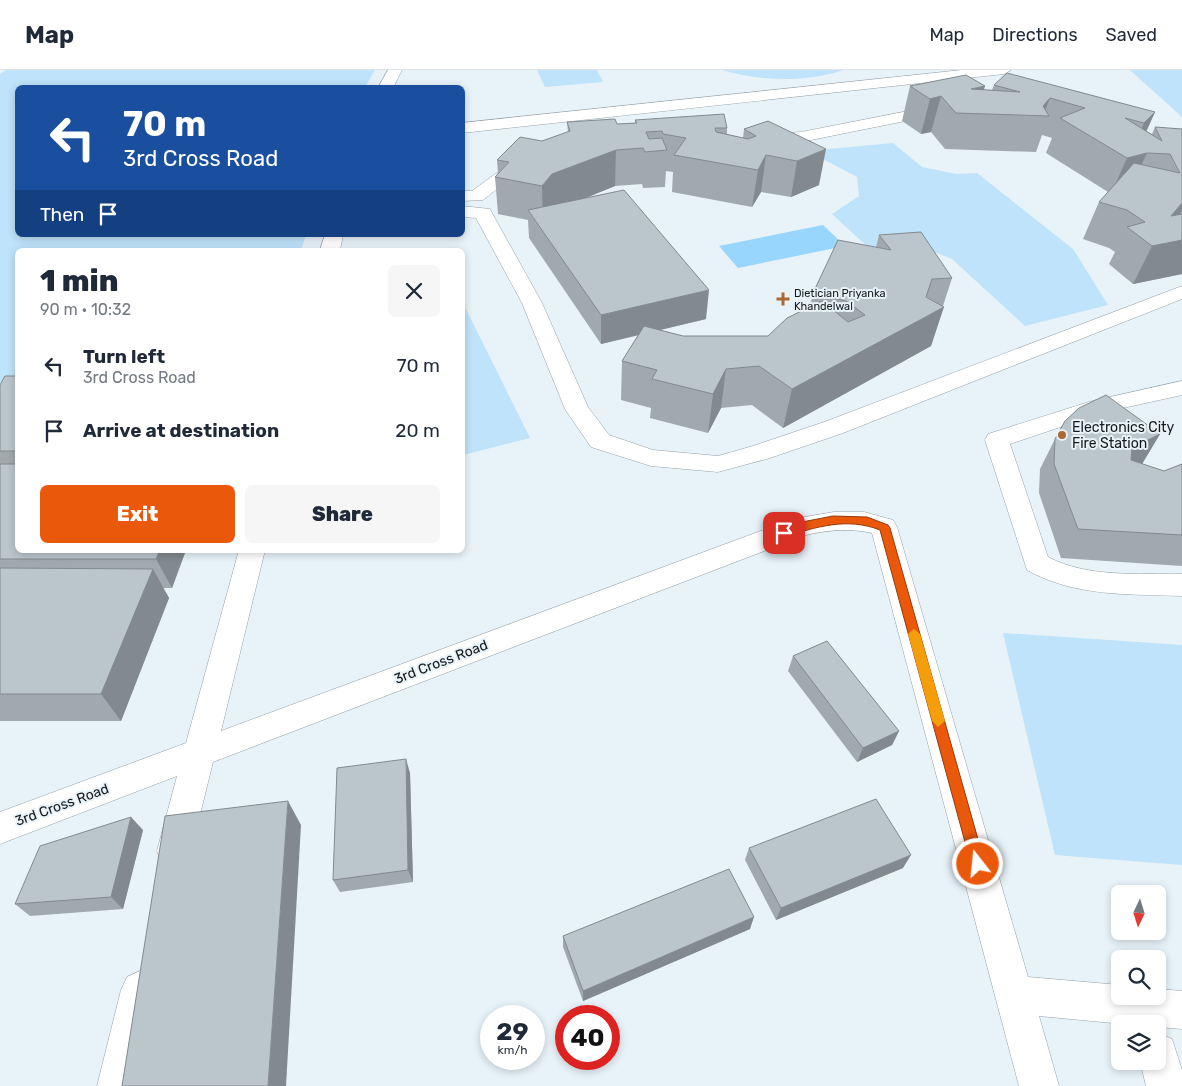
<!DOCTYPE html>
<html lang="en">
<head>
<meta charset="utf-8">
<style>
	:root { --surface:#fff; --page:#f6f6f7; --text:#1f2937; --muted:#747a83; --line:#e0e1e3; --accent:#ea580c }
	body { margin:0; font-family:Rubik,sans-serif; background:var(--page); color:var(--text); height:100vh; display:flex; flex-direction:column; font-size:19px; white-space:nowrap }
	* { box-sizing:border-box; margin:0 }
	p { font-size:16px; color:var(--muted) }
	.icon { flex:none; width:28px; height:28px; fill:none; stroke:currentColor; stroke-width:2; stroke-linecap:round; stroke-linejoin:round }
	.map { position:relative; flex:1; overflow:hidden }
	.sheet { position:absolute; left:15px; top:178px; width:450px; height:305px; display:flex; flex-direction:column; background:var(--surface); border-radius:8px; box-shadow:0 2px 8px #0003 }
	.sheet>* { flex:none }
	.top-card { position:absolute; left:15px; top:15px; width:450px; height:152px; border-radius:8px; box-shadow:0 2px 8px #0003; background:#1a4fa0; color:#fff; overflow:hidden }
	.needle { width:32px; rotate:184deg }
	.buttons { position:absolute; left:1111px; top:815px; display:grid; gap:10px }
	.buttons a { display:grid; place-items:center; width:55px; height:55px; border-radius:8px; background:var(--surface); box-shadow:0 2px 8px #0003; font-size:25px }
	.speed { position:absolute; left:480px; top:935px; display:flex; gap:10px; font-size:25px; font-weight:700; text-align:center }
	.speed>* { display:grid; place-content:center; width:65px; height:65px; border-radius:50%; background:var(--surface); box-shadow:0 2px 8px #0003; line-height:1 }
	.speed small { font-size:12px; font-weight:400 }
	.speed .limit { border:8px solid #d22; background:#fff; color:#111 }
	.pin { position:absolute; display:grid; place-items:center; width:42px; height:42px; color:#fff; margin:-21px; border-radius:10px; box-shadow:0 2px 8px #0006 }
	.me { position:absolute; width:55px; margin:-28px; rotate:344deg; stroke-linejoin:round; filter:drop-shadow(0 0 4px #0008) }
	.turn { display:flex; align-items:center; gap:18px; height:105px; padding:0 25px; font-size:22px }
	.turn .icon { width:65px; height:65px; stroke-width:2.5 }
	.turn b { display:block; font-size:35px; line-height:42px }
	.then { display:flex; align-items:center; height:48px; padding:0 25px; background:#0003; gap:10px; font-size:19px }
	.round { display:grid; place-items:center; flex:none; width:52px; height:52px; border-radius:8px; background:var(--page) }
	.summary { display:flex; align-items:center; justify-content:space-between; height:85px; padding:0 25px }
	h1 { font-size:30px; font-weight:800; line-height:38px }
	.button { display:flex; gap:10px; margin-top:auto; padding:10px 25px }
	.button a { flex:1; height:58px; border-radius:8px; background:var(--accent); color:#fff; font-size:20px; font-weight:800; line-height:58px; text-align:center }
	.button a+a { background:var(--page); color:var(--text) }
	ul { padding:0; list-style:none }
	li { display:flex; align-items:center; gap:15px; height:65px; padding:0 25px }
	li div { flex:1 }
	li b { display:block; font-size:19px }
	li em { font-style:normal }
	header { display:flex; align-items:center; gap:30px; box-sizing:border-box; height:70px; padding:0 25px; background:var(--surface); border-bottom:1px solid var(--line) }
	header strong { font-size:24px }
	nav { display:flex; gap:28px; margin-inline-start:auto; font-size:18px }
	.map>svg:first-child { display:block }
	.green { fill:#bfe3fa }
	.water { fill:#98d6fd }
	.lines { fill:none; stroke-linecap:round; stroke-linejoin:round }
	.minor-casing { stroke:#97a1a8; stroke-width:1 }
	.minor { fill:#fff; fill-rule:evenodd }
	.wall { fill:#a0a9af }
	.shaded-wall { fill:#828a8f }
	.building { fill:#bac5cc; stroke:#828a8f }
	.route { fill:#ea580c; stroke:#983908 }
	.slow { fill:#f59e0b }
	.poi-dot { fill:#ab6935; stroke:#e7f2f9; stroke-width:2 }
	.labels { text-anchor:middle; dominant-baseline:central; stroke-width:4; stroke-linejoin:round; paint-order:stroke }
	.far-poi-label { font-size:11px; fill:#161a1d; stroke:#e7f2f9; text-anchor:start }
	.poi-label { font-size:14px; fill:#161a1d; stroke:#e7f2f9; text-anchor:start }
	.street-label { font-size:14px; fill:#161a1d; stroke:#e7f2f9 }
</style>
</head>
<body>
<header>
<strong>Map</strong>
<nav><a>Map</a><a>Directions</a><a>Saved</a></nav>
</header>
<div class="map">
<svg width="1182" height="1016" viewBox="0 0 1182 1016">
	<rect width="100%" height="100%" fill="#e7f2f9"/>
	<g class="green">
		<path d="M6 0H375L365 17 18 18V165H306L301 180H18L17 335 0 358V4Z"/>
		<path d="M537 0H597L603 12 545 17Z"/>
		<path d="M722 0H843C805 13 761 11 722 0Z"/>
		<path d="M1130 0H1182V47Z"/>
		<path d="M893 73 922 97 956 104 977 103 1073 179 1108 235 1025 256 952 189 929 180H871L832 144 859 126 857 107 808 81Z"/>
		<path d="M462 231 530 368 463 385H462Z"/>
		<path d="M1003 563 1182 575V795L1055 785Z"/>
	</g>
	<path class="water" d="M823 155 845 176 738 198 719 176Z"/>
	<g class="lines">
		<g class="minor-casing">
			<g id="minor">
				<path d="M388 0H402L393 18H378Z"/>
				<path d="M962 0H1011L1004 4 462 63V53Z"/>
				<path d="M939 35 945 37 947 40 945 43 801 72 759 73 757 69 759 65 801 62Z"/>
				<path d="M529 90 535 91 538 95 535 99 507 111 483 130 462 131V121H472L495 104Z"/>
				<path d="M462 136 490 139 492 143 542 233 588 337 609 365 653 380 718 386 753 376 827 351 1182 216V229L843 363 770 388 718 402 651 396 591 377 565 339 522 233 476 148 462 147Z"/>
				<path d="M325 165H343L340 180H320Z"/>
				<path d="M1182 311V325L1105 342 1010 374 1048 487C1088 508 1138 503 1182 504V526C1129 524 1075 527 1027 500L985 370 988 364 1092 331Z"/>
				<path d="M834 442H864L893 450 897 457 1028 907 1120 915V926H1158V919L1182 921V959L1158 957V954H1123L1039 946 1059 1016H1019L872 463C850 458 828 460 806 465L213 692 191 781 186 793 174 797 162 793 157 781 177 706 0 774V742L186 673 239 480H265L221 661 793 449Z"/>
				<path d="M140 901 153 907 159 920 137 1016H97L121 920 127 907Z"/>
				<path d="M1158 963 1172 969 1182 1000V1016H1146L1140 991H1158Z"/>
			</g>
		</g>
		<use href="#minor" class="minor"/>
	</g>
	<g class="wall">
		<path d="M994 15 1155 42 1146 61 1152 64 1155 57 1182 59V204L1133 214 1109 194 1115 182 1109 178 1083 169 1099 132 1108 122 1046 83 1052 68 1042 65 1036 82 945 79 931 62 921 64 902 51 910 16 992 20Z"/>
		<path d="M635 50 727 58V64L743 68 744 59 768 51 819 115 791 127 761 122 752 137 672 122 673 102 666 101 665 117 643 118 642 114 615 116 585 128 706 249 660 260 683 266H768L810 237 813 223 876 177 879 165 952 208 943 236 931 276 783 358 752 335 721 338 708 363 650 348 651 338 621 330 622 291 638 265 601 274 529 168 528 150 498 144 495 107 498 103 497 90 542 71 568 62 567 52 617 54 635 53Z"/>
		<path d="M18 306V480H186L172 518H163L169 528 121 651H0V315Z"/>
		<path d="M1160 364 1142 394 1164 401 1182 394V496L1061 488 1039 423 1040 399 1055 369Z"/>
		<path d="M793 586 899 661 892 675 857 692 788 601Z"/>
		<path d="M410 703 413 812 340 822 333 810Z"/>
		<path d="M143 760 123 839 30 846 15 834Z"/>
		<path d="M749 778 903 798 776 850 745 790Z"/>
		<path d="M750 859 583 931 563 877V866Z"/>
	</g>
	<g class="shaded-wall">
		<path d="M985 16 977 44 971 19Z"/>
		<path d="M941 26 931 62 921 64 930 29Z"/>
		<path d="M1050 28 1043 46V36Z"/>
		<path d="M1155 42 1139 78 1147 83 1130 119 1111 124 1127 88 1129 87 1144 53Z"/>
		<path d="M826 79 819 115 791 127 797 91Z"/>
		<path d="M616 80 615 116 554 141 543 153 542 116 552 104Z"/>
		<path d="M766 85 761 122 752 137 758 100Z"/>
		<path d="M1182 133V140L1172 160 1182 170V204L1133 214 1152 176 1171 146Z"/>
		<path d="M932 209 919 251 944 237 931 276 783 358 792 319Z"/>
		<path d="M709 220 706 249 601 274V245Z"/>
		<path d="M726 299 721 338 708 363 713 324Z"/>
		<path d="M1160 364 1142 394 1115 407 1132 378Z"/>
		<path d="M160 480H186L172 518 156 489Z"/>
		<path d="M153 499 169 528 121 651 101 624Z"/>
		<path d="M899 661 892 675 857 692 863 678Z"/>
		<path d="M406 689 410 703 413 812 408 800Z"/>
		<path d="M288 731 301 755 286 1016H268Z"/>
		<path d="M131 747 143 760 123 839 111 827Z"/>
		<path d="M911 785 903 798 776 850 781 838Z"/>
		<path d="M754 847 750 859 583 931V921Z"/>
	</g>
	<g class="building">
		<path d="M1007 3 1155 42 1144 53 1125 48 1162 71 1155 57 1182 59V133L1171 146 1182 144V170L1152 176 1127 157 1145 152 1127 140 1099 132 1134 93 1180 103 1170 84 1147 83 1127 88 1060 48 1085 38 1050 28 1043 36 1049 46 956 43 941 26 930 29 910 16 966 5 985 16 971 19 1020 22 994 15Z"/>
		<path d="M724 44 727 58H715L716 62 748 69 756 66 744 59 768 51 826 79 797 91 766 85 758 100 674 85 686 68 663 64 662 61 646 62 649 69 662 68 667 80 645 82 643 78 616 80 552 104 542 116 495 107 509 92 497 90 520 67 542 71 570 61 567 52 615 49 617 54 637 53 635 50Z"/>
		<path d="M624 120 709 220 601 245 528 140Z"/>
		<path d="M921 162 952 208 932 209 926 227 944 237 792 319 759 296 726 299 713 324 652 309 657 300 622 291 644 256 683 266H768L787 248 822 231 848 252 865 245 846 231 813 223 838 170 891 180 879 165Z"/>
		<path d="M5 306H18V381H0V315Z"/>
		<path d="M1106 325 1160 364 1132 378 1131 390 1164 401 1182 394V465L1078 459 1054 394 1055 369 1065 351 1079 338Z"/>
		<path d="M0 394H18V480H160L156 489H0Z"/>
		<path d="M0 498 153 499 101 624H0Z"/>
		<path d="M827 571 899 661 863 678 793 586Z"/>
		<path d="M406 689 408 800 333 810 337 698Z"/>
		<path d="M876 729 911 785 781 838 749 778Z"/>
		<path d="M288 731 268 1016H122L165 746Z"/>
		<path d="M131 747 111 827 15 834 40 776Z"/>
		<path d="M729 799 754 847 583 921 563 866Z"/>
	</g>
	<path class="route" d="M833 446 867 447 888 455 890 458 985 794 983 799 978 801 973 799 971 794 880 460C847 447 816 457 784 467L779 463 780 460 802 452Z"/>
	<path class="slow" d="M914 559 920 564 945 651 938 657 932 651 908 564Z"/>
	<g class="poi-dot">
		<path d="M780.5 221.5h5v5h5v5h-5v5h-5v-5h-5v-5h5z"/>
		<circle cx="1062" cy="365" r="5"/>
	</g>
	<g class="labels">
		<g class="far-poi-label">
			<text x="794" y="223">Dietician Priyanka<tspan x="794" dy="13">Khandelwal</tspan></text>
		</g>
		<g class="poi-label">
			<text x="1072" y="357">Electronics City<tspan x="1072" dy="16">Fire Station</tspan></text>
		</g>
		<g class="street-label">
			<text transform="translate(441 592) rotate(-21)">3rd Cross Road</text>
			<text transform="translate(62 735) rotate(-20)">3rd Cross Road</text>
		</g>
	</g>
</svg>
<div class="buttons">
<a><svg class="needle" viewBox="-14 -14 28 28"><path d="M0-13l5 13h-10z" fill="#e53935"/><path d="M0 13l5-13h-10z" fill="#747a83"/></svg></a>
<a><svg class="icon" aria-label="search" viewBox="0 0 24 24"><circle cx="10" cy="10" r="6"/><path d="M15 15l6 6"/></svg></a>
<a><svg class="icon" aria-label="layers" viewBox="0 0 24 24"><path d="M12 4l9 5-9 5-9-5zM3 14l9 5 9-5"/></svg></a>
</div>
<div class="speed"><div>29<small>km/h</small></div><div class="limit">40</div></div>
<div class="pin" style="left:784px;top:463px;background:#d93025"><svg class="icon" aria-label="arrive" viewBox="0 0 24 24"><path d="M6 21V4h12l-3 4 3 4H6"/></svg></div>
<svg class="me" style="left:978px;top:794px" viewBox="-20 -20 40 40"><circle r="17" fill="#ea580c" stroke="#fff" stroke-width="3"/><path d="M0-11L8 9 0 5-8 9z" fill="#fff"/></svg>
<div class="top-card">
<div class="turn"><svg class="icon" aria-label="left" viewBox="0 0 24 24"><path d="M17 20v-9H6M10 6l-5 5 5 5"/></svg><div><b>70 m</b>3rd Cross Road</div></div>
<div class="then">Then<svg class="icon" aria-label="arrive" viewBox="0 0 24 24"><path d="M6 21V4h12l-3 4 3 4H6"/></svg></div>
</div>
<section class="sheet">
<div class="summary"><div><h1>1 min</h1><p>90 m · 10:32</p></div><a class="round"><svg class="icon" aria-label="close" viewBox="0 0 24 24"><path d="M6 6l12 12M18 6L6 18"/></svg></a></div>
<ul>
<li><svg class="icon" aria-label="left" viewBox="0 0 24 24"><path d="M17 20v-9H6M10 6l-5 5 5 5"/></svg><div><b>Turn left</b><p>3rd Cross Road</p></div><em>70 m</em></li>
<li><svg class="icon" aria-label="arrive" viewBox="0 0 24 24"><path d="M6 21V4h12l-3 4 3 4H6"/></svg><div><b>Arrive at destination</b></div><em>20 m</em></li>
</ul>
<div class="button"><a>Exit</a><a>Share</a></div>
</section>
</div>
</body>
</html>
